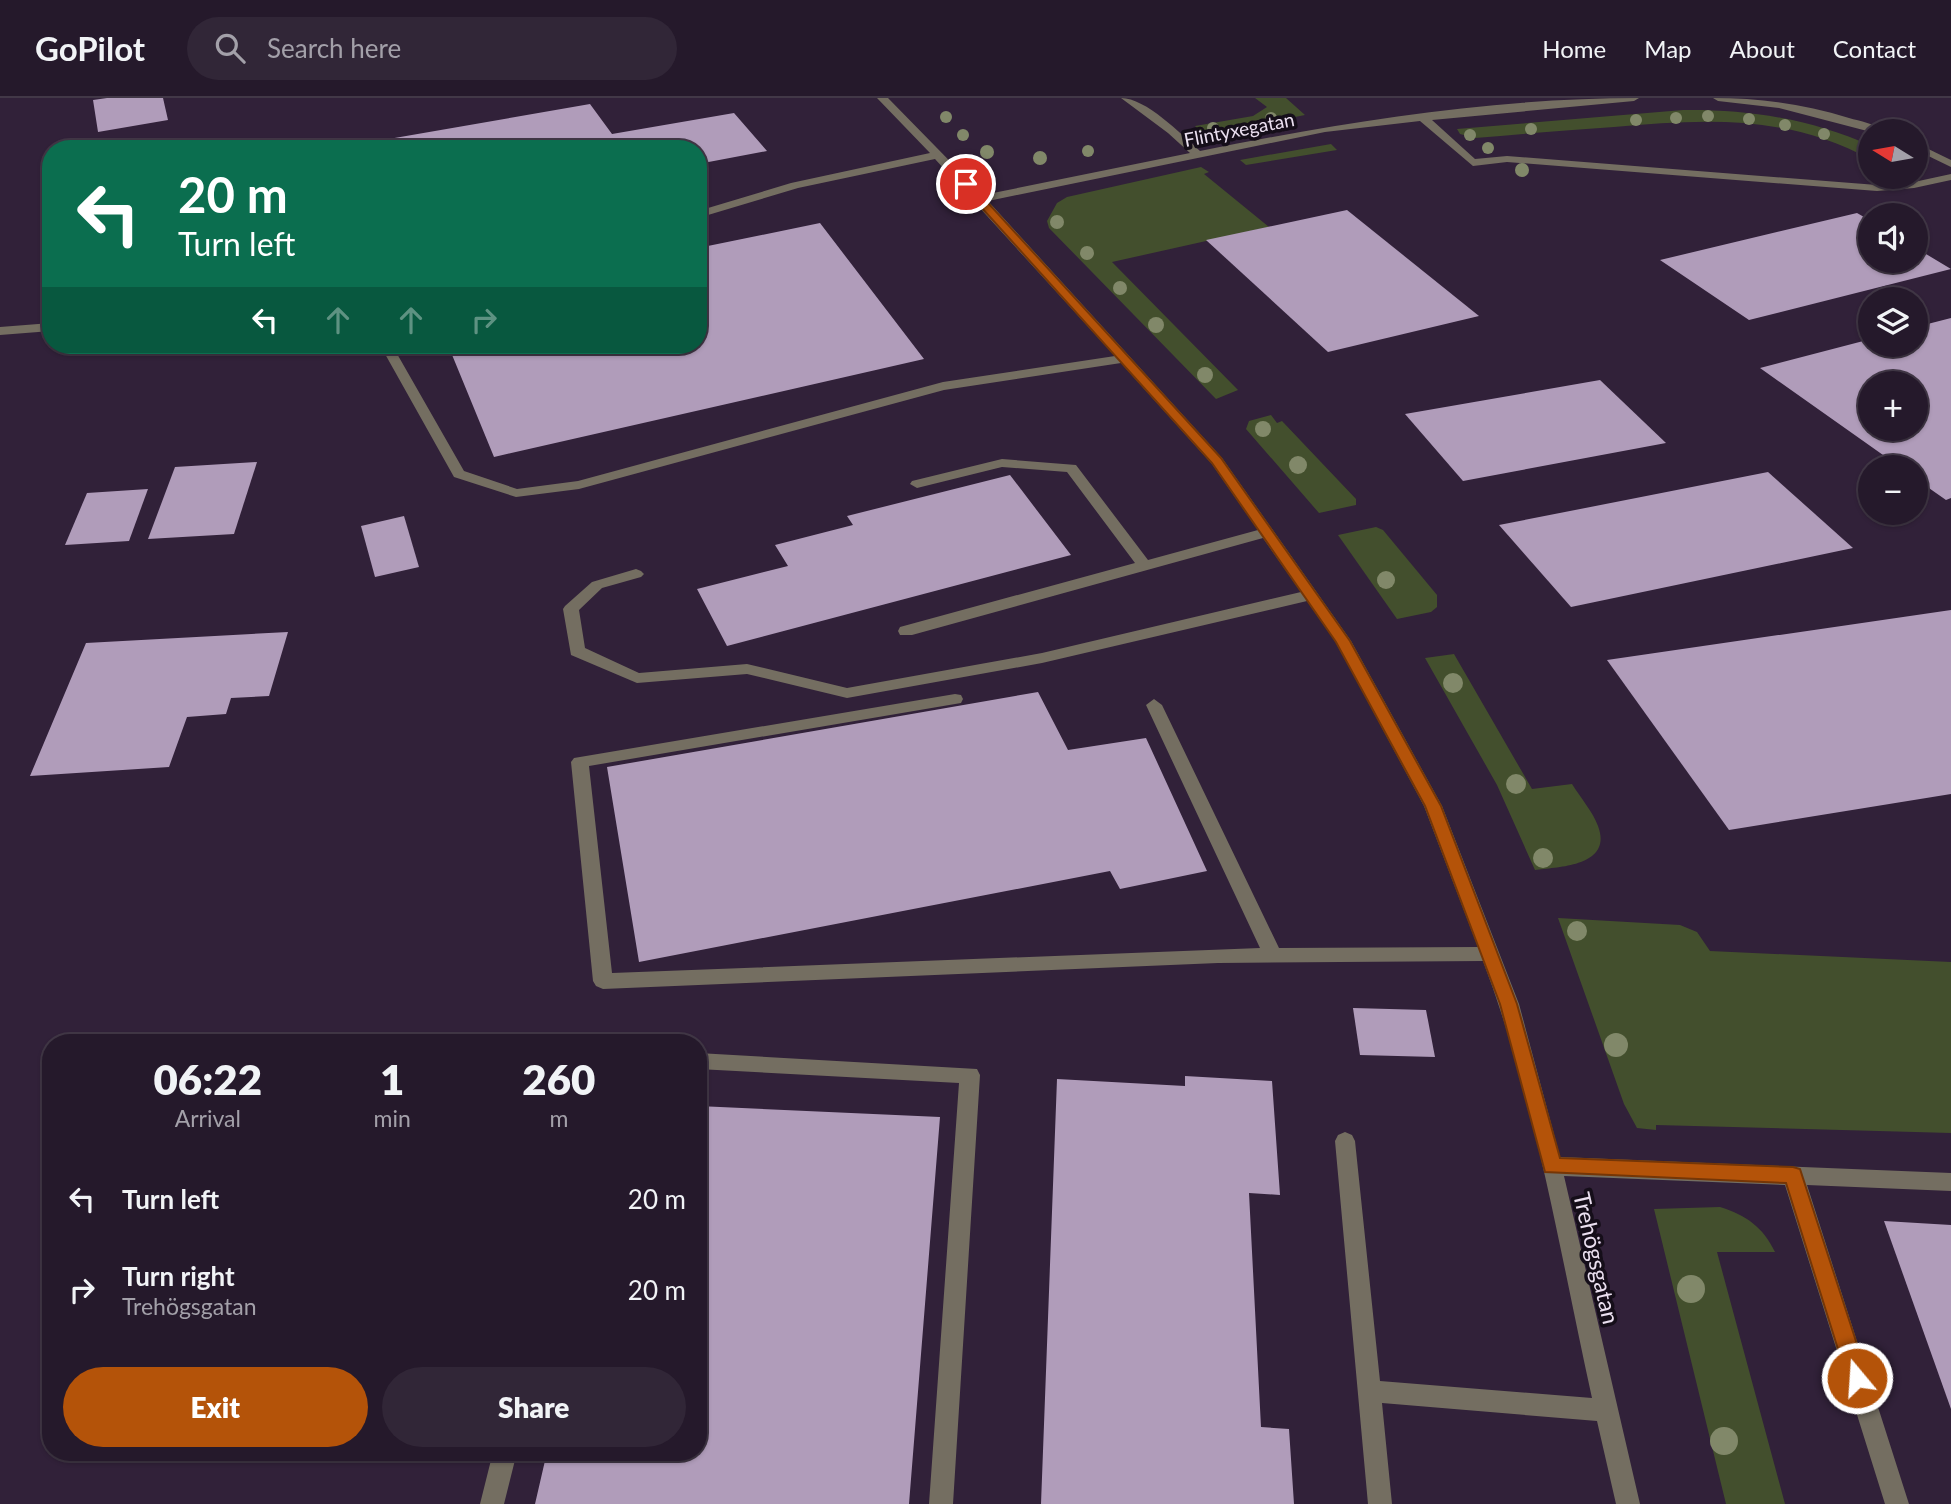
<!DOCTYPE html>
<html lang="en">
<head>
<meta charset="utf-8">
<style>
	:root { --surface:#25192b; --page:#312637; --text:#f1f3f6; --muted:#a3a0a9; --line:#423847; --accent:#b45309 }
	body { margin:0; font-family:Lato,sans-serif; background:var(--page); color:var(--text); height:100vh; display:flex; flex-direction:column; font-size:26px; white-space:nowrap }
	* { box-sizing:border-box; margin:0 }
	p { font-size:23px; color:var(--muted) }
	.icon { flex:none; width:38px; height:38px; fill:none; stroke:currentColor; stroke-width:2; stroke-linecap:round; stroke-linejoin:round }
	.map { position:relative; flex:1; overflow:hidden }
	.details { position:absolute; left:42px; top:936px; width:665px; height:427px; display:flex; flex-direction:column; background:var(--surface); border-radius:28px; box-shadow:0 2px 5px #0004,0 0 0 2px var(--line) }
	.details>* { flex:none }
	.top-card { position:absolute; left:42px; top:42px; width:665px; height:214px; border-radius:28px; box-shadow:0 2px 5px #0004,0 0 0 2px var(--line); background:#0b6e4f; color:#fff; overflow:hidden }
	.needle { width:46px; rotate:281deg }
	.fabs { position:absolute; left:1858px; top:21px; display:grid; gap:14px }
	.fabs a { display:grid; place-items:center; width:70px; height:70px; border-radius:50%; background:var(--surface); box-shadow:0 2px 5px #0004,0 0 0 2px var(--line); font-size:35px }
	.pin { position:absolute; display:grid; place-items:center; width:60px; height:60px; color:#fff; margin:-30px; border:4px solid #fff; border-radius:50%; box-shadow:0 2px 7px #0007 }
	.me { position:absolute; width:77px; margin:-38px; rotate:342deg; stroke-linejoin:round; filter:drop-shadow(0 0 5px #0008) }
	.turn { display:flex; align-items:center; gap:24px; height:147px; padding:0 21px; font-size:32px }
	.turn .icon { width:91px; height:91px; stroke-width:2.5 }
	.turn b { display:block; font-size:49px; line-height:60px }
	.lanes { display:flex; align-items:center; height:66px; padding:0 21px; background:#0003; justify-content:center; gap:35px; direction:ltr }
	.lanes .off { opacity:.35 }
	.eta { display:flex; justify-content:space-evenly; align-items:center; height:119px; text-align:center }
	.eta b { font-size:42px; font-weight:800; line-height:49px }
	.cta { display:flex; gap:14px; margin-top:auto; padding:14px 21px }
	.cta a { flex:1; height:80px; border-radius:42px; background:var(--accent); color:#fff; font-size:28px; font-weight:800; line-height:80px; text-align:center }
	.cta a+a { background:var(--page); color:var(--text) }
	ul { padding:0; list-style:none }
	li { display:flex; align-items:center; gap:21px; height:91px; padding:0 21px }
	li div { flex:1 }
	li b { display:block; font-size:26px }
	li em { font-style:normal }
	header { display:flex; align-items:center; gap:42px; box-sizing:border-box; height:98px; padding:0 35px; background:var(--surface); border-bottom:2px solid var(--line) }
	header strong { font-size:33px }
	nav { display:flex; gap:38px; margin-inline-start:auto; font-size:24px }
	.search { width:490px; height:63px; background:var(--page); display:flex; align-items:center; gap:18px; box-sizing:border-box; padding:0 24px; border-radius:38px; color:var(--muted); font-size:26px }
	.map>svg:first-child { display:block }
	.green { fill:#434f2d }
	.building { fill:#b09cba; fill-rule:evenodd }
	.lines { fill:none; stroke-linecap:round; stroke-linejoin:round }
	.minor { fill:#746e61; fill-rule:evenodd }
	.tree { fill:#818869 }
	.route { fill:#b45309; stroke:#753606; stroke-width:2 }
	.labels { text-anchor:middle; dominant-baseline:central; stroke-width:7; stroke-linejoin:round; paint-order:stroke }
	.far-street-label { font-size:19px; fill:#ebe0f0; stroke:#150e19 }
	.street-label { font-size:23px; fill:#ebe0f0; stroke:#150e19 }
</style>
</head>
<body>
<header>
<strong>GoPilot</strong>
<div class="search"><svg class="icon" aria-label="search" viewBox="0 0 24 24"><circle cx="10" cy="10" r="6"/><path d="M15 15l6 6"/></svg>Search here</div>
<nav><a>Home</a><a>Map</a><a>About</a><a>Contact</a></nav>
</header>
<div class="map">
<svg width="1951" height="1406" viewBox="0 0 1951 1406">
	<rect width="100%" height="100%" fill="#312139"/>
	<g class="green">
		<path d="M1255 0H1286L1305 17 1210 36 1200 34 1195 28 1253 18 1267 9Z"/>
		<path d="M1683 12C1747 11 1813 21 1871 48V62C1789 16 1705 21 1614 29 1568 32 1522 36 1475 40L1460 36 1457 31Z"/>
		<path d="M1331 46 1337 52 1246 67 1240 62Z"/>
		<path d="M1201 69 1209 74 1204 76 1269 129 1112 164 1238 292 1216 301 1049 130 1047 123 1057 105 1067 99Z"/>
		<path d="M1271 317 1277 325 1282 323 1356 401V407L1319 415 1246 331 1249 323Z"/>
		<path d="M1376 429 1383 432 1437 497V509L1431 514 1397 521 1338 437Z"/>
		<path d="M1454 556 1532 691 1572 686C1580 699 1593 714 1598 728 1613 768 1560 769 1535 772L1497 687 1425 560Z"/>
		<path d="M1558 820 1680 827 1697 834 1710 853 1951 864V1035L1656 1027V1032L1637 1030 1624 1006Z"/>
		<path d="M1720 1109C1746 1117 1763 1129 1775 1154H1717L1785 1406H1726L1654 1111Z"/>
	</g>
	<g class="building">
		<path d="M107 0H163L168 22 98 34 93 2Z"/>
		<path d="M590 6 612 36 734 15 767 53 698 66V51H331Z"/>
		<path d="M1347 112 1479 218 1328 254 1206 142Z"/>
		<path d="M1857 115 1871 123V163H1916V150L1951 171 1749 222 1660 162Z"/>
		<path d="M820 125 924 261 494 359 448 247H698V150Z"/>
		<path d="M1951 220V400L1946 402 1916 381V369H1900L1760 270 1871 241V247H1916V229ZM1871 285H1916V331H1871Z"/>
		<path d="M1600 282 1666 345 1463 383 1405 316Z"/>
		<path d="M257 364 234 436 148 441 175 369Z"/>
		<path d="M1768 374 1853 450 1571 509 1499 427Z"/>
		<path d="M1010 377 1071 457 727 548 697 491 788 468 775 447 853 427 847 418Z"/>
		<path d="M148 391 129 443 65 447 87 395Z"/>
		<path d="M404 418 419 469 375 479 361 428Z"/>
		<path d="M1951 512V696L1729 732 1607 562Z"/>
		<path d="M288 534 269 598 231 600 226 616 187 619 169 669 30 678 86 545Z"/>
		<path d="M1038 594 1068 652 1146 640 1207 773 1120 791 1110 773 639 864 607 669Z"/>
		<path d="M1353 910 1426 912 1435 959 1360 957Z"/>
		<path d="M1185 978 1272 983 1280 1097 1249 1095 1261 1329 1289 1331 1294 1406H1041L1057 981 1185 988Z"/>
		<path d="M698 1008 940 1019 909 1406H535L547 1354H698Z"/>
		<path d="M1884 1123 1951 1127V1311Z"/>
	</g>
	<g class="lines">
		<g class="minor">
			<path d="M877 0H888L983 97 1190 55 1168 35 1121 0C1146 0 1181 36 1200 53 1344 24 1492 0 1639 0L1634 3 1432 22 1475 61 1507 58 1877 87 1914 84 1951 76V82L1914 90 1877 93 1507 64 1473 68 1420 23 1325 34 988 103 1222 360 1351 543 1442 708 1519 906 1560 1059 1951 1075V1093L1807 1087 1909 1406H1885L1785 1087 1564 1078 1640 1406H1616L1597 1323 1382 1305 1392 1406H1368L1335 1043 1338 1037 1345 1034 1352 1037 1355 1043 1380 1283 1592 1300C1560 1155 1536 1003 1483 863L1218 865 603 891 596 888 593 883 571 664 574 660 955 596 961 597 963 601 961 605 589 668 612 875 1260 850 1146 607 1154 601 1162 607 1279 850 1478 849 1424 708 1336 544 1307 503 1042 565 847 600 747 576 637 585 571 557 563 511 565 508 592 484 636 471 641 473 644 476 641 479 602 490 579 512 585 550 639 575 747 566 847 590 1042 555 1301 494 1263 440 912 537H900L898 533 900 529 1135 465 1067 374 1002 369 917 390 910 386 912 383 1002 361 1076 367 1148 462 1258 432 1212 366 1121 265 944 292 579 391 516 399 454 379 380 247H392L464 373 517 391 578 383 943 284 1115 258 935 61 798 90 698 120V113L791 85 930 55Z"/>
			<path d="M1713 0C1760 0 1803 6 1849 20 1860 23 1875 26 1884 33L1871 34 1779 10 1718 3Z"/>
			<path d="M1916 45 1951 62V69L1916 52Z"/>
			<path d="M51 225V233L0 237V229Z"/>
			<path d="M698 955 977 971 980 977 953 1406H929L959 985 698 971Z"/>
			<path d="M493 1354H517L504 1406H480Z"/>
		</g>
	</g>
	<g class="tree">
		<circle cx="1708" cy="18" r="6"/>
		<circle cx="946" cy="19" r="6"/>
		<circle cx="1271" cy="20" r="6"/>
		<circle cx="1676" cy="20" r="6"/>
		<circle cx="1749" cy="21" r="6"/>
		<circle cx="1636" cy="22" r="6"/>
		<circle cx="1785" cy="27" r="6"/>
		<circle cx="1213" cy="30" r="6"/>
		<circle cx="1531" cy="31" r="6"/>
		<circle cx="1824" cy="36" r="6"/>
		<circle cx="963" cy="37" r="6"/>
		<circle cx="1470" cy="37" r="6"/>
		<circle cx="1488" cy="50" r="6"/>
		<circle cx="1088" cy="53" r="6"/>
		<circle cx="987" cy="54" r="7"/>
		<circle cx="1040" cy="60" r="7"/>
		<circle cx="1522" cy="72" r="7"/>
		<circle cx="1057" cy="124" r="7"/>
		<circle cx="1087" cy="155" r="7"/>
		<circle cx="1120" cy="190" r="7"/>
		<circle cx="1156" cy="227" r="8"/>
		<circle cx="1205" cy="277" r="8"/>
		<circle cx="1263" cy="331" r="8"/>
		<circle cx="1298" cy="367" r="9"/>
		<circle cx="1386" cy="482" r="9"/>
		<circle cx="1453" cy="585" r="10"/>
		<circle cx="1516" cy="686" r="10"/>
		<circle cx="1543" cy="760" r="10"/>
		<circle cx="1577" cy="833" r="10"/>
		<circle cx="1616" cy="947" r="12"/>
		<circle cx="1691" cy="1191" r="14"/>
		<circle cx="1724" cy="1343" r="14"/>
	</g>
	<path class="route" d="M962 84H969L1221 360 1350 543 1441 708 1517 906 1560 1060 1793 1069 1800 1071 1868 1280 1865 1287 1857 1290 1850 1287 1847 1280 1786 1085 1545 1074 1500 906 1425 708 1336 544 1212 365 962 88Z"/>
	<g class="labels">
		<g class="far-street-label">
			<text transform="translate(1239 31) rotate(-11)">Flintyxegatan</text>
		</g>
		<g class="street-label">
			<text transform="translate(1597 1160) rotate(77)">Trehögsgatan</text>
		</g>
	</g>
</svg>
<div class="fabs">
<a><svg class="needle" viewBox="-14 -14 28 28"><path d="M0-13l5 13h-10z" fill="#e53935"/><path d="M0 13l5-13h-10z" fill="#a3a0a9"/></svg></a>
<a><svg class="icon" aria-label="sound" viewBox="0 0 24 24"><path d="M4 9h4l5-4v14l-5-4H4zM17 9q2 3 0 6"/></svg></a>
<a><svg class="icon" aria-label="layers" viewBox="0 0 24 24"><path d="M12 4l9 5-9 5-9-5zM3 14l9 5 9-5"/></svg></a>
<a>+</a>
<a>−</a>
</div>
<div class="pin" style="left:966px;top:86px;background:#d93025"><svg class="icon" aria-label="arrive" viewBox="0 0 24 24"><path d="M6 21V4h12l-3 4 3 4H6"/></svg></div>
<svg class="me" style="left:1857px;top:1280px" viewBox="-20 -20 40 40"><circle r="17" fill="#b45309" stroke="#fff" stroke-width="3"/><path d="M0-11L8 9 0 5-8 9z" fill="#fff"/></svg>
<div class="top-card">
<div class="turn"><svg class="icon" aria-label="left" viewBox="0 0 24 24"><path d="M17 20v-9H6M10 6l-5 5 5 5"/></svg><div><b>20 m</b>Turn left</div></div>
<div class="lanes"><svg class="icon" aria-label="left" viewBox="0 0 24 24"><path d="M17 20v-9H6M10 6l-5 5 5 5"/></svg><svg class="icon off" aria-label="ahead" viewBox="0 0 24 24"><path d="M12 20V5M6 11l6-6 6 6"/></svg><svg class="icon off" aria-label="ahead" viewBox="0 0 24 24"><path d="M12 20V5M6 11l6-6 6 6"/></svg><svg class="icon off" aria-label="right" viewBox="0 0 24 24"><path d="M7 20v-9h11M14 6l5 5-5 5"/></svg></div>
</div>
<section class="details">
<div class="eta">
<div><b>06:22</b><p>Arrival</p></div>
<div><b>1</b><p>min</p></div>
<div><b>260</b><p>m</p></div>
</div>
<ul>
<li><svg class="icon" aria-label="left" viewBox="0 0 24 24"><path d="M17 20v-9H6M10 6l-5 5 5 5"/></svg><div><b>Turn left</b></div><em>20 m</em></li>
<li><svg class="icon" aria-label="right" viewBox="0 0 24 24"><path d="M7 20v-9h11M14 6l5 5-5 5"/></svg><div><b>Turn right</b><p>Trehögsgatan</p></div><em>20 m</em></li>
</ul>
<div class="cta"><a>Exit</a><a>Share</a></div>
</section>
</div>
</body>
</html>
